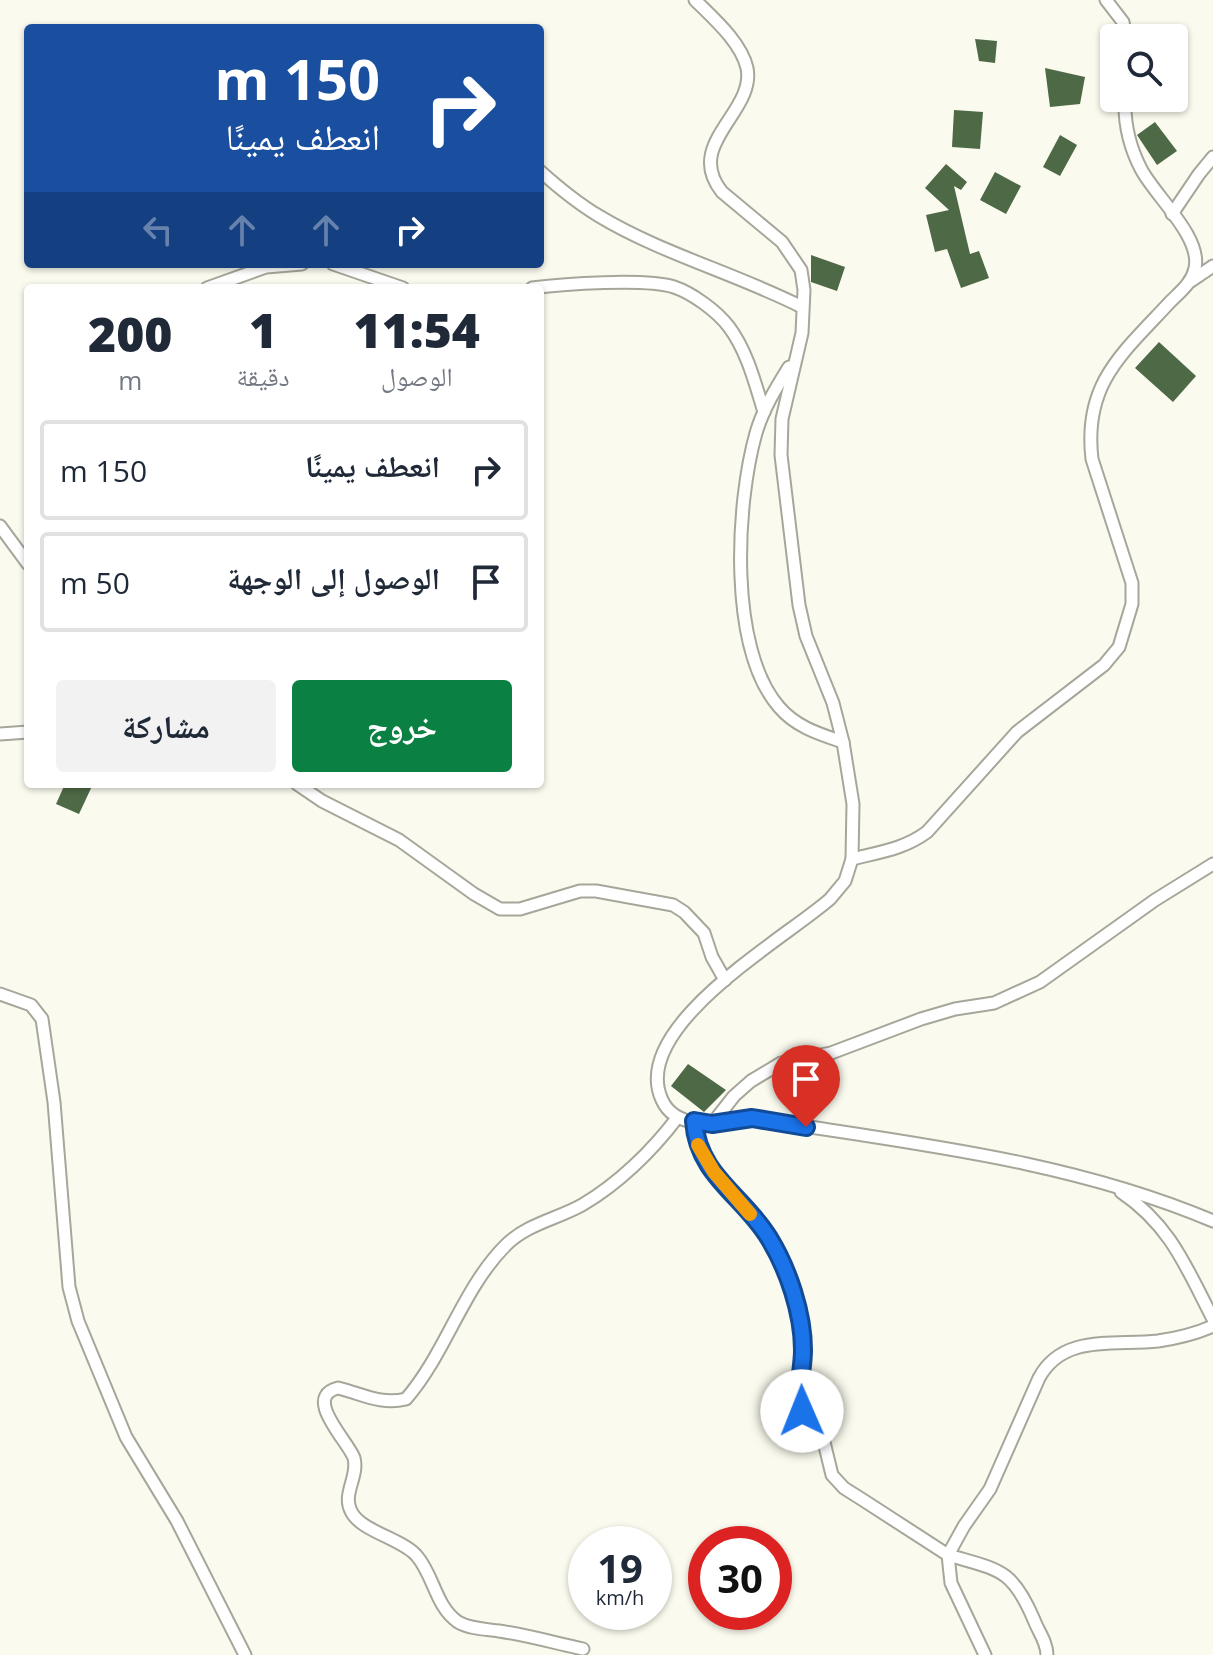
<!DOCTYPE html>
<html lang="ar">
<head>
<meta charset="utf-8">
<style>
	:root { --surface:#fff; --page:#f2f2f3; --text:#1f2937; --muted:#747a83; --line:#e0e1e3; --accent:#0b8043 }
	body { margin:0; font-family:"Open Sans","Noto Naskh Arabic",sans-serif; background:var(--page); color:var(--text); direction:rtl; height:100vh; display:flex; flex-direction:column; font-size:30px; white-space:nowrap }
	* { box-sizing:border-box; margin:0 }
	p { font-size:26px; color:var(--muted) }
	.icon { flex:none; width:44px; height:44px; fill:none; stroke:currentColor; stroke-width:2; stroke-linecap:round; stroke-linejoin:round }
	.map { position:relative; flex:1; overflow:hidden; direction:ltr }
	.sheet { position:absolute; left:24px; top:284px; width:520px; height:504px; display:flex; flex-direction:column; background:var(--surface); border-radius:8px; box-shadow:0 2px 6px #0004; direction:rtl }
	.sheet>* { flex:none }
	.top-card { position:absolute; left:24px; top:24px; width:520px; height:244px; border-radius:8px; box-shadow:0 2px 6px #0004; direction:rtl; background:#1a4fa0; color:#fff; overflow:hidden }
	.controls { position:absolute; left:1100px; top:24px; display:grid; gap:16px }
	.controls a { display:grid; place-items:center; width:88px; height:88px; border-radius:8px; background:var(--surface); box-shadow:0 2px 6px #0004; font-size:40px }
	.speed { position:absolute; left:568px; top:1526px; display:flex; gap:16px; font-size:40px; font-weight:700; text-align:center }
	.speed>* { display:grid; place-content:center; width:104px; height:104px; border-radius:50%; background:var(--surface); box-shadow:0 2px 6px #0004; line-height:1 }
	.speed small { font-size:20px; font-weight:400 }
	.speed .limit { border:12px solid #d22; background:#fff; color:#111 }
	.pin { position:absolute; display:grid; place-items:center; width:68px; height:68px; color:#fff; margin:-82px -34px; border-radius:50% 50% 50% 0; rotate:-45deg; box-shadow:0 0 8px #0007 }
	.pin .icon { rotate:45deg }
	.me { position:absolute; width:88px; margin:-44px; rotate:359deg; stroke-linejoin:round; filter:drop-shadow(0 0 6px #0008) }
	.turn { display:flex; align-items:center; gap:28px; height:168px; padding:0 32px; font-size:36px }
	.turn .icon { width:104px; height:104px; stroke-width:2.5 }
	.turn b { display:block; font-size:56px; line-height:68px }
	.lanes { display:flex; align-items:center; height:76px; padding:0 32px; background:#0003; justify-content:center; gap:40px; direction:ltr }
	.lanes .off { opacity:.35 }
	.eta { display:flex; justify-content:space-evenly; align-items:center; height:136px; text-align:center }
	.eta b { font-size:48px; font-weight:800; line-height:56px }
	.action { display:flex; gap:16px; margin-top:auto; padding:16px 32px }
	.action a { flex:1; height:92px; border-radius:8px; background:var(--accent); color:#fff; font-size:32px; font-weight:800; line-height:92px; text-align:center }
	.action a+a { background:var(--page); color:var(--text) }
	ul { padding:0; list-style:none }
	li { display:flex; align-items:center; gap:24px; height:100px; margin:0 16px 12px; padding:0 16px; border:4px solid var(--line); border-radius:8px }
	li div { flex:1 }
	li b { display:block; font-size:30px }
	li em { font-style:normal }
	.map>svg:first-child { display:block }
	.building { fill:#4e6945 }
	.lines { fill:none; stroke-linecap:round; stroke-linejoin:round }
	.minor-casing { stroke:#a6a69b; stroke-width:15 }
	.minor { stroke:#fff; stroke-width:11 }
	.route-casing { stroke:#114b97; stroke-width:20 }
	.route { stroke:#1a73e8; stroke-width:14 }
	.slow { stroke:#f59e0b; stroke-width:14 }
</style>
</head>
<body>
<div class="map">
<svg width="1213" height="1655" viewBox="0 0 1213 1655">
	<rect width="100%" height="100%" fill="#fafaee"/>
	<g class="building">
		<path d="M975 39 997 41 995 63 979 61Z"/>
		<path d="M1045 68 1085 77 1080 104 1050 107Z"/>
		<path d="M954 110 983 112 980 149 952 147Z"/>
		<path d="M1155 122 1177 151 1157 165 1137 135Z"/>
		<path d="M1060 135 1077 145 1060 176 1043 167Z"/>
		<path d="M946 164 967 182 961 190 954 186 970 254 979 251 989 278 961 288 947 249 935 252 926 215 949 210 925 188Z"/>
		<path d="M995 172 1021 186 1006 214 980 200Z"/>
		<path d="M811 255 845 267 837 291 811 282Z"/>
		<path d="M1159 342 1196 376 1173 402 1135 368Z"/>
		<path d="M65 784H93L79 814 56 804Z"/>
		<path d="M688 1064 726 1090 704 1112 671 1086Z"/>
	</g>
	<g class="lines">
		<g class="minor-casing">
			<g id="minor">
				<path d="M695 0C713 18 741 42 747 68 756 112 683 144 722 192L782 242 801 270 804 290 802 333 782 419 781 455 799 605 806 636 833 703 843 742 853 804 852 859 845 881 830 899C786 938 628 1027 662 1100 677 1133 723 1122 752 1118 907 1143 1067 1159 1213 1221"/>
				<path d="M1106 0 1123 22 1126 38"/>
				<path d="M540 171C559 188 577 203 599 216 660 253 737 274 802 307"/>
				<path d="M1172 214 1199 174 1213 157"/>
				<path d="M333 264 403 288"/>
				<path d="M1191 281 1213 266"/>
				<path d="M207 288 266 267 302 264"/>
				<path d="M532 288C563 284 645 278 674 287 692 293 717 311 729 327 747 351 755 383 764 412"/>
				<path d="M789 367C776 388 763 409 756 433 736 504 728 648 779 707 796 727 819 734 843 742"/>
				<path d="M0 526 28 564"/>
				<path d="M0 734 28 732"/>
				<path d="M297 784 322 801 399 840 474 894 500 909H520L580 891H596L673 905 684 912 704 933 712 957 725 980"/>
				<path d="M852 859C880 852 904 849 927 832L1017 732 1104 665 1119 647 1132 604V583L1092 459C1083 383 1123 353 1170 302 1180 292 1192 283 1195 268 1202 237 1155 196 1141 169 1129 146 1124 123 1125 98"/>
				<path d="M0 994 31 1005 42 1019 54 1102 69 1287 78 1321 126 1437 177 1521 245 1655"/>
				<path d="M694 1121 695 1139 700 1153 760 1225 770 1240 783 1267 794 1298 803 1345 798 1398 802 1411 824 1442 832 1475 844 1488 863 1500 948 1555 951 1583 985 1655"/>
				<path d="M712 1124 734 1096 751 1081 781 1063 831 1053 921 1019 955 1009 994 1003 1040 982 1155 900 1213 864"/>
				<path d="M1121 1192C1171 1226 1186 1267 1213 1319"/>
				<path d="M583 1649C555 1643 527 1635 499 1631 485 1629 470 1629 458 1622 435 1606 434 1575 416 1555 400 1538 360 1531 351 1511 342 1494 359 1476 354 1458 348 1441 302 1397 338 1388 363 1394 380 1405 406 1399 446 1353 462 1289 506 1245 527 1224 557 1219 582 1205 618 1184 652 1151 677 1118"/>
				<path d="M1047 1655C1047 1642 1038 1631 1034 1620 1012 1568 999 1570 948 1555L964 1526 990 1489 1039 1378C1063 1333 1116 1346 1158 1341 1178 1338 1195 1334 1213 1326"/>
			</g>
		</g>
		<use href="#minor" class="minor"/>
	</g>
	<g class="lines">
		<g class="route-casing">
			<path id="route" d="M802 1411C796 1390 803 1371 803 1350 803 1313 788 1269 769 1238 743 1195 698 1176 694 1121L712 1124 752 1118 806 1127"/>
		</g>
		<use href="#route" class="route"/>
		<path class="slow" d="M698 1145 714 1172 750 1214"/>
	</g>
</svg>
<div class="controls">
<a><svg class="icon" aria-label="search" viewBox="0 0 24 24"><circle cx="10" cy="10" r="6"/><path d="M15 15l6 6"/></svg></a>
</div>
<div class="speed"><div>19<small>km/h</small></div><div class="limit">30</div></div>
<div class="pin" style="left:806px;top:1127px;background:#d93025"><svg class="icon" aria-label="arrive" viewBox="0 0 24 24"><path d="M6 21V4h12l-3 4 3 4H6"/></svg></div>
<svg class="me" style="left:802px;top:1411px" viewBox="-20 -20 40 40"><circle r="19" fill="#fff"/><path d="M0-13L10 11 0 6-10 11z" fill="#1a73e8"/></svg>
<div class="top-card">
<div class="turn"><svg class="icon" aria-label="right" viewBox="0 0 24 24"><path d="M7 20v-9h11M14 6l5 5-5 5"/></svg><div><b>150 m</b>انعطف يمينًا</div></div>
<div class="lanes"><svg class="icon off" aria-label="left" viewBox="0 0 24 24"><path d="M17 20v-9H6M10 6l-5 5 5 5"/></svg><svg class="icon off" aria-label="ahead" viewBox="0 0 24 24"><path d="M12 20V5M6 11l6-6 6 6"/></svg><svg class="icon off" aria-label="ahead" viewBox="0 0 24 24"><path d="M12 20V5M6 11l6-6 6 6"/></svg><svg class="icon" aria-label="right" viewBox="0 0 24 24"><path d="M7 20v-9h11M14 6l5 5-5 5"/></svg></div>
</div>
<section class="sheet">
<div class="eta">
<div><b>11:54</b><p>الوصول</p></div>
<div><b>1</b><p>دقيقة</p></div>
<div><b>200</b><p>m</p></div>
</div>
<ul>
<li><svg class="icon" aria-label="right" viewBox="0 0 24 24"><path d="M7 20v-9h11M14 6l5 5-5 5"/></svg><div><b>انعطف يمينًا</b></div><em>150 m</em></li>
<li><svg class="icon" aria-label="arrive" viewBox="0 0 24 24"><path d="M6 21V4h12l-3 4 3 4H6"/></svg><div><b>الوصول إلى الوجهة</b></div><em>50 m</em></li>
</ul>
<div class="action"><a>خروج</a><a>مشاركة</a></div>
</section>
</div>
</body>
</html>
